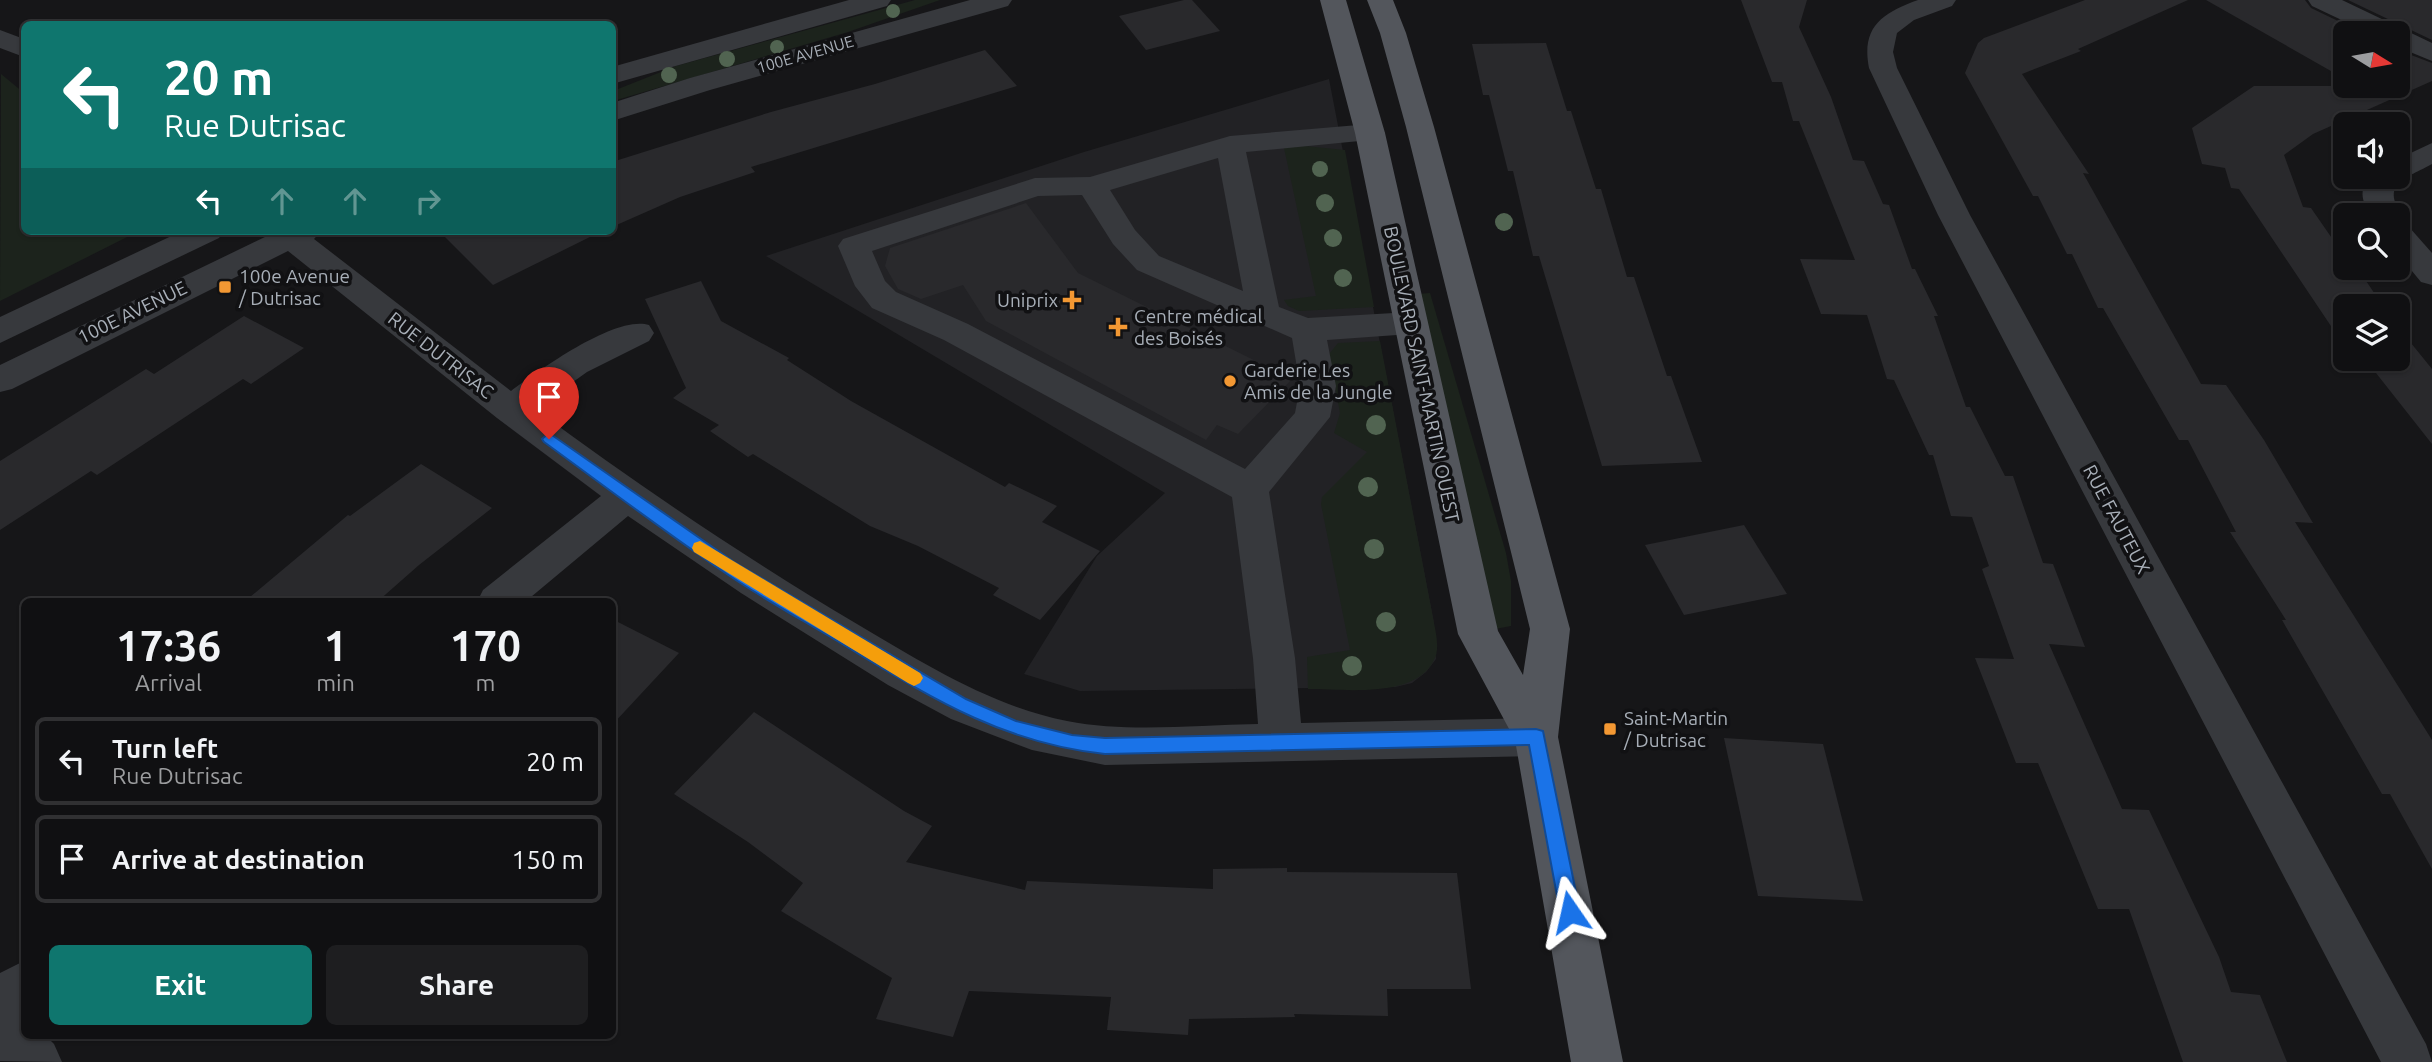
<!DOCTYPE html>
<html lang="en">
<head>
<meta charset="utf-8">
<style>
	:root { --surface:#101012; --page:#1e1e20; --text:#f1f3f6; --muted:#9c9d9f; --line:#303032; --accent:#0f766e }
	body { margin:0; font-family:Ubuntu,sans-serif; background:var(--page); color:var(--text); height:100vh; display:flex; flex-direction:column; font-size:26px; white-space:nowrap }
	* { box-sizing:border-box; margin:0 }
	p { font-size:23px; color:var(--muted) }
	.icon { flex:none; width:38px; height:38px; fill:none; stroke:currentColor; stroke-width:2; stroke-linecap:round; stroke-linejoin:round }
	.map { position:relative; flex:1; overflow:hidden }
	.details { position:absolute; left:21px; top:598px; width:595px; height:441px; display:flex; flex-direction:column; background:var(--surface); border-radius:10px; box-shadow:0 2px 5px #0004,0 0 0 2px var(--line) }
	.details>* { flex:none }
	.top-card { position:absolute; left:21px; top:21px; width:595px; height:214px; border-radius:10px; box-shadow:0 2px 5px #0004,0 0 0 2px var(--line); background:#0f766e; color:#fff; overflow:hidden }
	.needle { width:46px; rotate:101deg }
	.fabs { position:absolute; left:2333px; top:21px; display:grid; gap:14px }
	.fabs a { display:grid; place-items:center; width:77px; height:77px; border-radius:10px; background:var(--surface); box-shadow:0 2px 5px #0004,0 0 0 2px var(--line); font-size:35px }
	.pin { position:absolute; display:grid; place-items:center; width:60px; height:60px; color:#fff; margin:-72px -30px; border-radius:50% 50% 50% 0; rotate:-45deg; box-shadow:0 0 7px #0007 }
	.pin .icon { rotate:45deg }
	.me { position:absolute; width:77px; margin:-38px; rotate:349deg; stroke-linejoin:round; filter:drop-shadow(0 0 5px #0008) }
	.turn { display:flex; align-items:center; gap:24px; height:147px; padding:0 28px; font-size:32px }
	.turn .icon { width:91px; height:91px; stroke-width:2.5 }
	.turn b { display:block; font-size:49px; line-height:60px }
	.lanes { display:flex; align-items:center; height:66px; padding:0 28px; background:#0003; justify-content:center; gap:35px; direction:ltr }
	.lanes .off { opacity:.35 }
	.eta { display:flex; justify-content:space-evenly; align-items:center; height:119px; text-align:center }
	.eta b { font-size:42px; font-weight:700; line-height:49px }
	.button { display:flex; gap:14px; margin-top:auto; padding:14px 28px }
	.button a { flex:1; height:80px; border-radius:10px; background:var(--accent); color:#fff; font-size:28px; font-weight:700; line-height:80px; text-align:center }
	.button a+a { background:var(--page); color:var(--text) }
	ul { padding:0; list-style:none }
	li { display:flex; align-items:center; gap:21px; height:88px; margin:0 14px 10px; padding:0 14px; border:4px solid var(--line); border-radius:10px }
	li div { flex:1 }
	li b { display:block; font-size:26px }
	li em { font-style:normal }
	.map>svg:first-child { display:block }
	.built { fill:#222225 }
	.green { fill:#1c231c }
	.building { fill:#29292c }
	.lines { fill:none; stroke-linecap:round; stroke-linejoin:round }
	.minor { fill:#37393d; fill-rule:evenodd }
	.major { fill:#53565c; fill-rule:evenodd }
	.tree { fill:#516451 }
	.route { fill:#1a73e8; stroke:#114b97; stroke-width:2 }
	.slow { fill:#f59e0b }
	.poi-dot { fill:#f39833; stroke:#111113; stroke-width:2.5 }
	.labels { text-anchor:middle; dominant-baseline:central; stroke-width:7; stroke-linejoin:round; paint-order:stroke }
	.far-street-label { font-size:16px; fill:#a8afb8; stroke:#111113 }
	.poi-label { font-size:19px; fill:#a8afb8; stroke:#111113; text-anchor:start }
	.street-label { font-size:19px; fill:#a8afb8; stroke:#111113 }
</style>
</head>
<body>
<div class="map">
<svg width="2432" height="1062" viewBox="0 0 2432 1062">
	<rect width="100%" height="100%" fill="#161618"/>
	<path class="built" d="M1329 79 1434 623 1436 659 1426 672 1412 683 1395 687 1080 691 1024 674 1097 556 1165 493 766 256 1084 152Z"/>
	<g class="green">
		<path d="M915 0H940L848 32 613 101V91L676 66Z"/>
		<path d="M1 74 24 93V231H139L0 301Z"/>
		<path d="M1305 146 1345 150 1374 307 1299 311 1288 306 1284 300 1316 296 1284 148Z"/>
		<path d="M1430 293 1506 553 1511 581V626L1495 629 1419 294Z"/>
		<path d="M1380 341 1434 623C1436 634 1440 650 1434 660 1416 699 1344 689 1308 689L1307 657 1350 650 1321 504 1322 497 1367 452 1334 433 1340 413 1329 354 1338 343Z"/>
	</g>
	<g class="building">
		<path d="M1184 0H1192L1220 31 1146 50 1119 16Z"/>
		<path d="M1741 0H1807L1799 27 1831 97 1853 160 1864 161 1883 204 1889 205 1912 269H1915L1938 316H1934L1966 407H1970L2005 476H2013L2043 563 2053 564 2085 647 2049 644 2122 809 2149 810 2219 957 2231 992 2260 995 2287 1062H2183L2129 909H2098L2038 763H2016L1975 658 2014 659 1982 569 1989 566 1972 517 1951 516 1933 455H1929L1894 380 1887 379 1867 315 1821 314 1800 259 1855 260 1799 121H1793L1782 82H1772Z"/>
		<path d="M2085 0H2188L2078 49 2081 51 2022 74 2089 174 2083 173 2201 384 2226 385 2264 440 2313 523 2295 522 2432 740V869L2390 794H2382L2282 620H2286L2230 532H2236L2188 440H2179L2103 308H2098L2072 254H2067L2038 196H2033L1965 73 1978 43 1984 38Z"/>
		<path d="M2206 0H2305L2311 8 2363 33H2345V79Z"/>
		<path d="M2348 0H2432V40Z"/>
		<path d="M1546 43 1567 111H1571L1596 189H1601L1627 277H1634L1667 376H1671L1702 462 1602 466 1539 256H1533L1513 171H1508L1489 95H1483L1472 44Z"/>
		<path d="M985 50 1017 86 751 167 755 172 680 197 612 227V162L771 112 875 84Z"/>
		<path d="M2398 50 2432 63V81L2313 134 2284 155 2303 207 2311 208 2345 257V268H2353L2360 272 2383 306H2345V347L2239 189 2231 188 2225 168 2202 164 2192 128 2254 86H2398Z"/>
		<path d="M1026 203 1078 273 1292 379 1238 434 1217 425 1206 440 986 321 963 285 921 299 898 289 885 266 890 248Z"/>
		<path d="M439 231H602L493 285Z"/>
		<path d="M701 281 721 321 789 358 787 360 851 401 1005 487 1009 483 1057 506 1042 522 1100 551 1040 620 993 595 999 588 918 546 870 526 753 454 748 457 710 431 719 425 673 398 686 388 645 299Z"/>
		<path d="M244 316 304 348 251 384 243 379 97 475 91 471 0 530V461L146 369 154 374Z"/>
		<path d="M2398 327 2432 369V444L2365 359H2398Z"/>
		<path d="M421 464 492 508 419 565 377 602H244L348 515 350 516Z"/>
		<path d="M1744 525 1787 594 1684 615 1645 545Z"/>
		<path d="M612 619 679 653 612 725Z"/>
		<path d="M754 712 904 811 932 826 906 862 1025 890 1027 881 1213 889V869L1287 868V872L1457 873 1471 989H1387L1388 1016 1294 1014 1295 1017 1189 1019 1188 1035 1107 1030 1111 997 969 991 953 1037 876 1019 892 978 781 911 803 883 748 842 674 794Z"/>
		<path d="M1724 738 1823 744 1863 901 1758 896Z"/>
	</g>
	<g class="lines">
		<g class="minor">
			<path d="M849 0H891L887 6 612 84V67Z"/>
			<path d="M970 0H1012L1008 6 710 90 612 121V103L690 78Z"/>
			<path d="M1918 0H1956L1952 6 1914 20 1897 33 1893 52 1897 68 1970 215 2426 1044 2432 1062H2381L1938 215 1869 68C1861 27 1882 13 1918 0Z"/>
			<path d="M2308 0H2342L2432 43V61L2398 47V33H2369L2312 6Z"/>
			<path d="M0 30 24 39V57L0 48Z"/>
			<path d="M1370 124 1380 127 1385 133 1380 139 1246 152 1279 307 1308 318 1411 312 1423 315 1428 323 1423 331 1411 334 1327 340 1336 386 1330 417 1269 492 1295 658 1301 723 1536 718 1551 724 1558 737 1551 750 1536 756 1105 765 1032 750 951 719 888 685 741 593 628 516 525 602H477L483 590 601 496 497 418 288 251 12 389 0 392V365L269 235 266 231H321L314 239 511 391C540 370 615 315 649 325L654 333 649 341 587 372 535 409C639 486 746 558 857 624 923 663 991 706 1067 721 1129 733 1195 725 1258 724L1253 658 1232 497 944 340 872 308 855 286 838 246 843 239 1035 178 1090 177 1230 136ZM1218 158 1243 291 1159 256 1135 230 1110 190ZM1082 195 1113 244 1137 270 1292 338 1300 386 1295 413 1245 469 968 324 896 292 885 281 872 251 1038 196Z"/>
			<path d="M2432 143V164C2407 178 2380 183 2402 215L2398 221V215H2371C2362 202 2359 192 2368 177H2398V159Z"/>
			<path d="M2398 224 2409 227 2432 253V285L2421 282 2398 254Z"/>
			<path d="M182 231H224L219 238 0 343V317Z"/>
			<path d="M24 961V1036H46L54 1044 62 1062 0 1061V973Z"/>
		</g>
		<path class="major" d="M1320 0H1346L1385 133 1498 631 1523 675 1530 629 1406 127 1380 33 1367 0H1393L1406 33 1434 127 1570 629 1558 737 1623 1062H1571L1515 740 1458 634 1355 133Z"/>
	</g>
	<g class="tree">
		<circle cx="893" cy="11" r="7"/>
		<circle cx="777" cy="47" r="7"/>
		<circle cx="727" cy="59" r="8"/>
		<circle cx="669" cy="75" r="8"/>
		<circle cx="1320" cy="169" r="8"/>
		<circle cx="1325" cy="203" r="9"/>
		<circle cx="1504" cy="222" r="9"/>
		<circle cx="1333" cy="238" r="9"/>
		<circle cx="1343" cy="278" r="9"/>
		<circle cx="1376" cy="425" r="10"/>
		<circle cx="1368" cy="487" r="10"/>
		<circle cx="1374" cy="549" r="10"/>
		<circle cx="1386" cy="622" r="10"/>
		<circle cx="1352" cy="666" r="10"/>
	</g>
	<path class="route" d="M549 433 734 562 966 699 1016 721 1072 735 1105 738 1536 729 1543 731 1580 912 1577 919 1570 922 1563 919 1560 912 1529 745 1105 754C1000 743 927 695 839 642 799 618 758 596 721 570 661 529 603 485 544 442L542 439Z"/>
	<path class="slow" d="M700 541 920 673 923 678 920 683 914 686 908 683 694 552 692 548 694 543Z"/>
	<g class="poi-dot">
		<rect x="218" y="280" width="14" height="14" rx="3.5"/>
		<path d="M1068.5 289.5h7v7h7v7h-7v7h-7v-7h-7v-7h7z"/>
		<path d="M1114.5 316.5h7v7h7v7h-7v7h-7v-7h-7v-7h7z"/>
		<circle cx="1230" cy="381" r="7"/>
		<rect x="1603" y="722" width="14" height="14" rx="3.5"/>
	</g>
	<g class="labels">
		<g class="far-street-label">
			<text transform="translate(805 54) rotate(-16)">100E AVENUE</text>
		</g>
		<g class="poi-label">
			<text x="239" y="276">100e Avenue<tspan x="239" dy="22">/ Dutrisac</tspan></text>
			<text x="1058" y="300" text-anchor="end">Uniprix</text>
			<text x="1134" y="316">Centre médical<tspan x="1134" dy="22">des Boisés</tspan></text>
			<text x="1244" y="370">Garderie Les<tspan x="1244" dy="22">Amis de la Jungle</tspan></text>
			<text x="1624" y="718">Saint-Martin<tspan x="1624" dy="22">/ Dutrisac</tspan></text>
		</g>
		<g class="street-label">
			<text transform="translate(132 312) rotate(-26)">100E AVENUE</text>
			<text transform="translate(441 355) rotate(38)">RUE DUTRISAC</text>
			<text transform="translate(1422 374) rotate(78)">BOULEVARD SAINT-MARTIN OUEST</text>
			<text transform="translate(2117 519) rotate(62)">RUE FAUTEUX</text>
		</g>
	</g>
</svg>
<div class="fabs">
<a><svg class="needle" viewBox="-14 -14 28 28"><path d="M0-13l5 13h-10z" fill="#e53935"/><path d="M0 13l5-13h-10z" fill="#9c9d9f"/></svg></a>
<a><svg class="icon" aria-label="sound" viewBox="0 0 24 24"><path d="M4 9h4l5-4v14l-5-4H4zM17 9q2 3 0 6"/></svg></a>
<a><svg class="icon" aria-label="search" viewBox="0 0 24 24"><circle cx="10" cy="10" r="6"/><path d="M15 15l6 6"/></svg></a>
<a><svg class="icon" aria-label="layers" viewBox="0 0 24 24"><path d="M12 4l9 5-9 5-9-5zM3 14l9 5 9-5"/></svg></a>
</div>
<div class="pin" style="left:549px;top:439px;background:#d93025"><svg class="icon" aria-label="arrive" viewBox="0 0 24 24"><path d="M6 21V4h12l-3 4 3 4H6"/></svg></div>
<svg class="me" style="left:1570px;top:912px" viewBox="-20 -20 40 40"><path d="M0-17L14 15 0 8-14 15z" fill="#1a73e8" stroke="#fff" stroke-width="4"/></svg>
<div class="top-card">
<div class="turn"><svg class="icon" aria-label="left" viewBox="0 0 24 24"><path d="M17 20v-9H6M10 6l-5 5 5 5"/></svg><div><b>20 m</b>Rue Dutrisac</div></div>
<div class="lanes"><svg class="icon" aria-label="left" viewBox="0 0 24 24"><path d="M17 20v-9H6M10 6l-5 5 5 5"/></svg><svg class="icon off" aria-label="ahead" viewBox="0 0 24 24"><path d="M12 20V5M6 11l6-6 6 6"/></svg><svg class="icon off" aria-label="ahead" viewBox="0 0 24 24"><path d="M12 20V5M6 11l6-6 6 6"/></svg><svg class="icon off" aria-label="right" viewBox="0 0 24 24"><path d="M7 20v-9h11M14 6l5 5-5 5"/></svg></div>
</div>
<section class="details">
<div class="eta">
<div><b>17:36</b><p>Arrival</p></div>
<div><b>1</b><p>min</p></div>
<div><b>170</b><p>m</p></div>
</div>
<ul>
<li><svg class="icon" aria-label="left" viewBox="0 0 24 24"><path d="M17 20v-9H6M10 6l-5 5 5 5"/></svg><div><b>Turn left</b><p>Rue Dutrisac</p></div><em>20 m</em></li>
<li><svg class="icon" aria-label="arrive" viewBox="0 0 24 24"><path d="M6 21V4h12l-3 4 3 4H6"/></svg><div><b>Arrive at destination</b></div><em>150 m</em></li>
</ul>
<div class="button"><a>Exit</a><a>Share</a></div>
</section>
</div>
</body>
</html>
